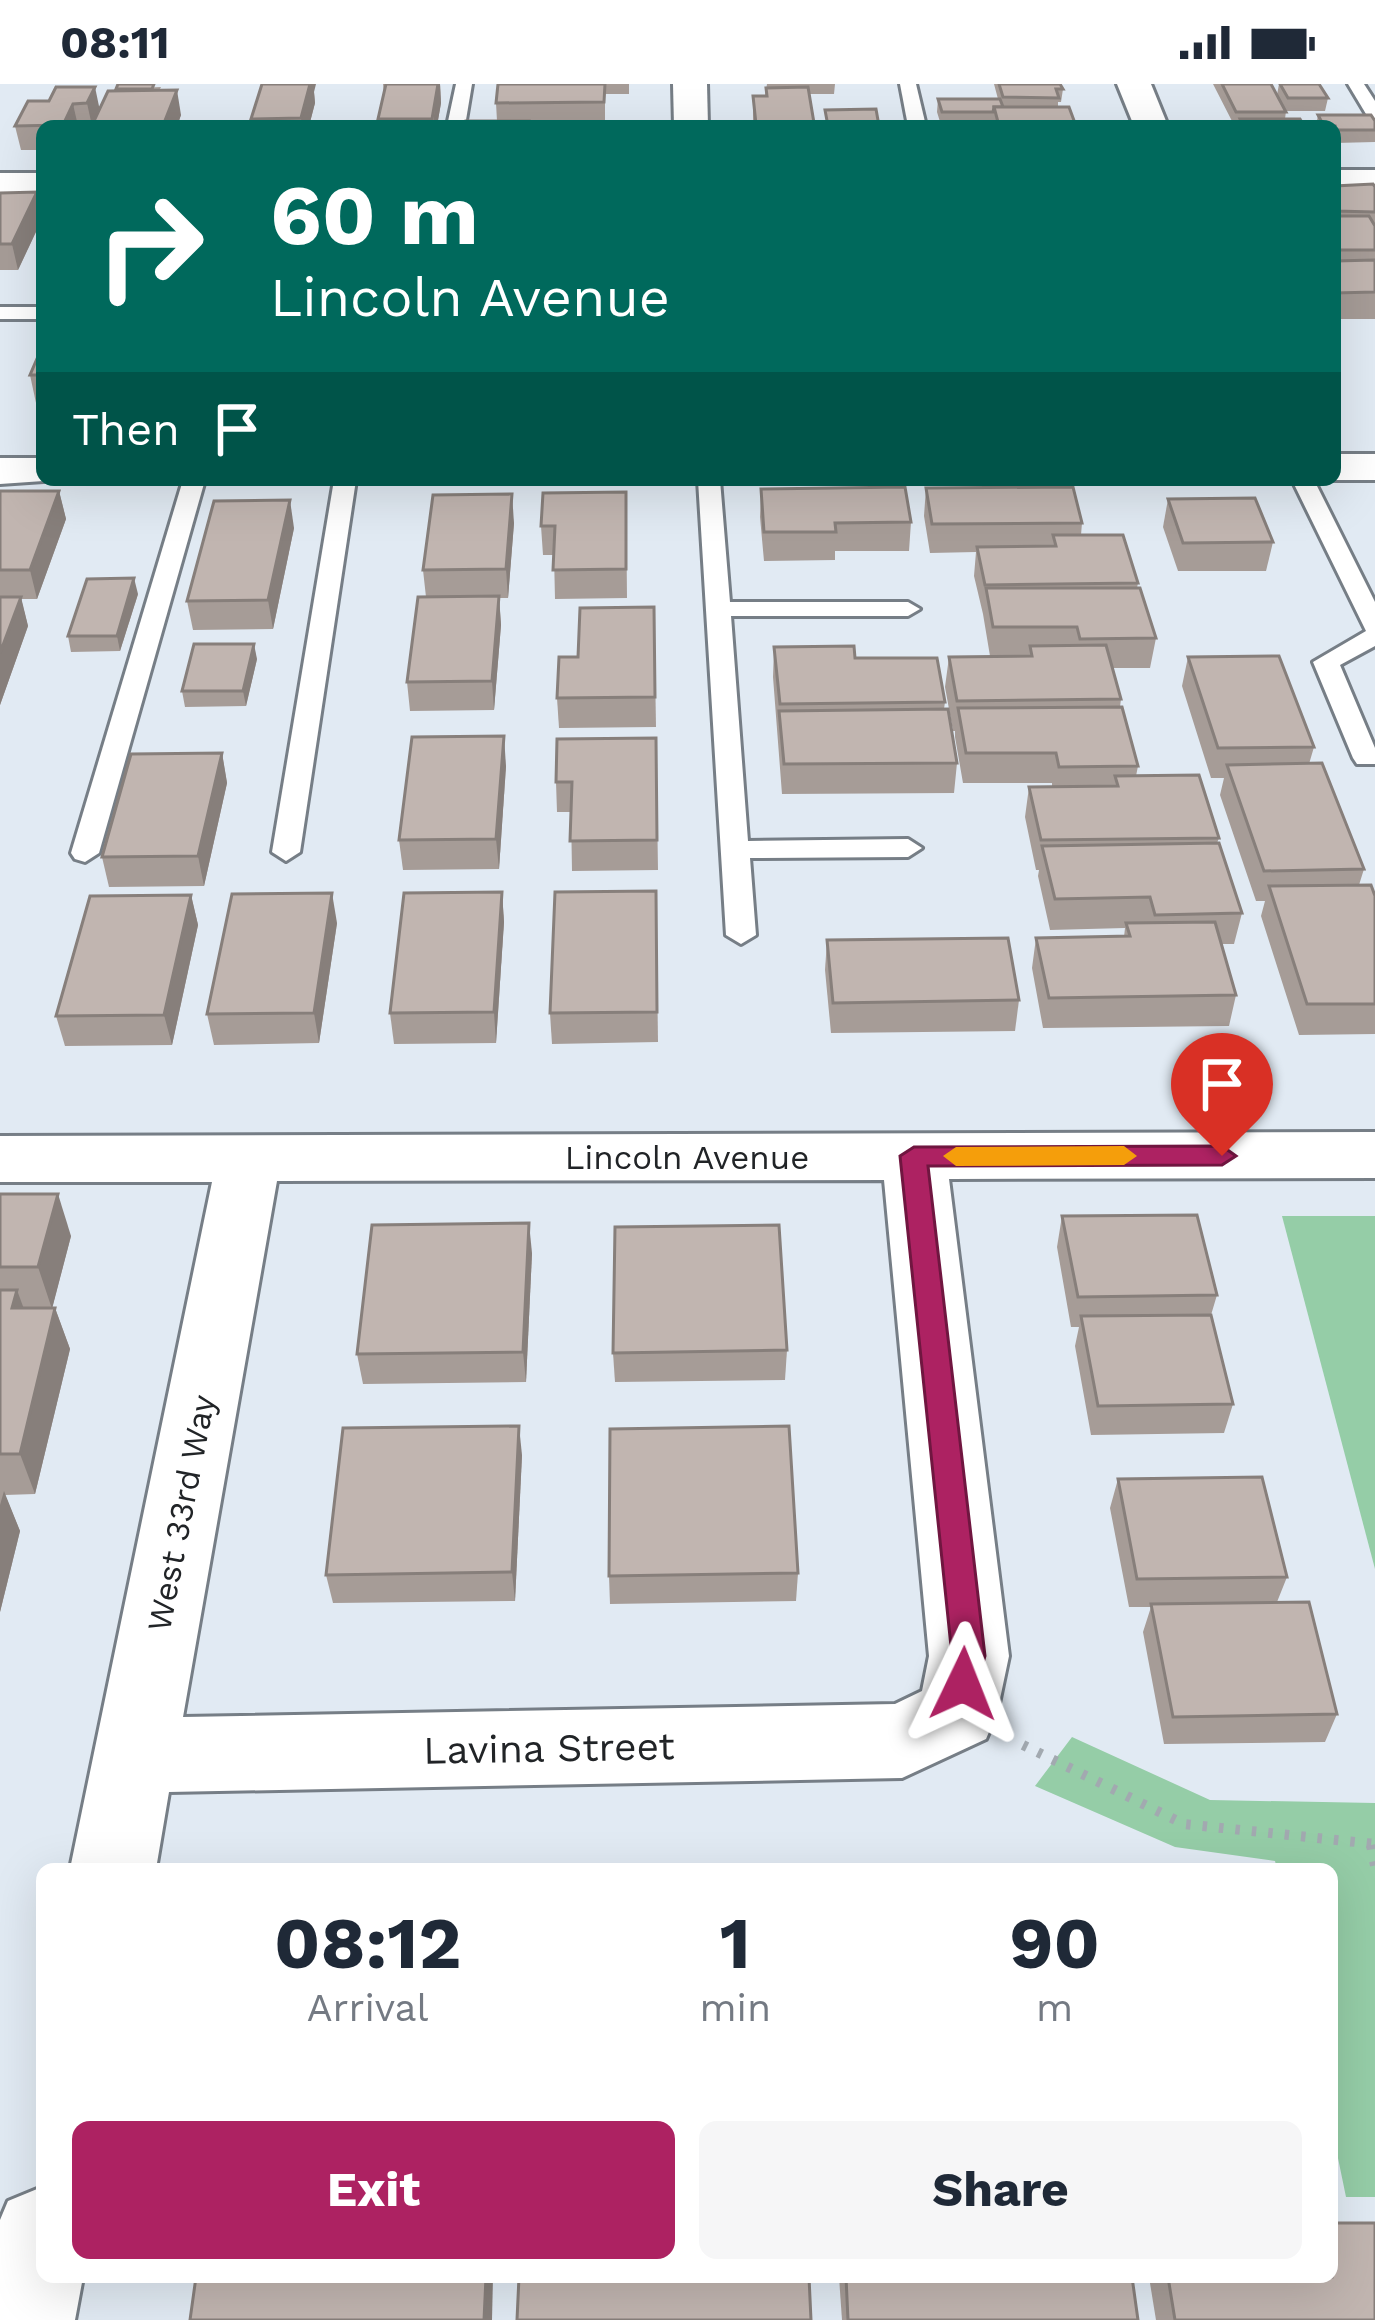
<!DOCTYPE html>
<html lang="en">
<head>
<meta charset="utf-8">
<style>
	:root { --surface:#fff; --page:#f6f6f7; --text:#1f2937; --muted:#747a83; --accent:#ad2262 }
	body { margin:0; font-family:"Work Sans",sans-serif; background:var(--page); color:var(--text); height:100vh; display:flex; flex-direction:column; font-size:45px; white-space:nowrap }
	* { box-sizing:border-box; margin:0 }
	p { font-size:39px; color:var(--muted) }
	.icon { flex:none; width:66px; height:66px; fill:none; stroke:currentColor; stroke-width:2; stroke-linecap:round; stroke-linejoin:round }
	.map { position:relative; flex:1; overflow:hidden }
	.sheet { position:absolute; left:36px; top:1779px; width:1302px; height:420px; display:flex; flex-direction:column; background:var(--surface); border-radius:18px; box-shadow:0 12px 48px #0002 }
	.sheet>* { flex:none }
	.guide { position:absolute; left:36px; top:36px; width:1305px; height:366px; border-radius:18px; box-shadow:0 12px 48px #0002; background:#00695c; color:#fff; overflow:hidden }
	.pin { position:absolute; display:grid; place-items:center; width:102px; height:102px; color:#fff; margin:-123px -51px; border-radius:50% 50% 50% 0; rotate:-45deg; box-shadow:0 0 12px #0007 }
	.pin .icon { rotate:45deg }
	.me { position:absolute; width:132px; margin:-66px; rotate:2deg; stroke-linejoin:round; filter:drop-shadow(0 0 9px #0008) }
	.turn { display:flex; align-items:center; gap:42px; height:252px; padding:0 36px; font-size:54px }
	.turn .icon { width:156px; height:156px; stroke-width:2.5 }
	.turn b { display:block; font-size:84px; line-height:102px }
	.then { display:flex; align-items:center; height:114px; padding:0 36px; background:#0003; gap:24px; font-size:45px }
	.eta { display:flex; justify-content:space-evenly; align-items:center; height:204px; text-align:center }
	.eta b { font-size:72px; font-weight:700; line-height:84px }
	.button { display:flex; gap:24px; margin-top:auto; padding:24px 36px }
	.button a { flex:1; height:138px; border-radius:18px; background:var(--accent); color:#fff; font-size:48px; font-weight:700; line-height:138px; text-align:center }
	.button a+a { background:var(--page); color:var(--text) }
	.status { display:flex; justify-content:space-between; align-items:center; height:84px; padding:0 60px; background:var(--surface); direction:ltr }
	.status svg { height:33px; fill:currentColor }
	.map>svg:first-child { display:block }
	.green { fill:#95cda7 }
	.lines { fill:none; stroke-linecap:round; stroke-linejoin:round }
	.service-casing { stroke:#767e86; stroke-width:6 }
	.minor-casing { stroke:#767e86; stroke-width:6 }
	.tertiary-casing { stroke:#767e86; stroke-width:6 }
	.path { stroke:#a2a9b0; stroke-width:10; stroke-dasharray:4.5 12; stroke-linecap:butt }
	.service { fill:#fff; fill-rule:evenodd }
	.minor { fill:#fff; fill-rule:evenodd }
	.tertiary { fill:#fff; fill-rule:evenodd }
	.wall { fill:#a69c97 }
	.shaded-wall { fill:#877f7b }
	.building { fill:#c1b5b0; stroke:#877f7b; stroke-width:3 }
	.route { fill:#ad2262; stroke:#701640; stroke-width:3 }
	.slow { fill:#f59e0b }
	.labels { text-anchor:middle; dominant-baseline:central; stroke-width:12; stroke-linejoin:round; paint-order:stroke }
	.street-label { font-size:33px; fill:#212427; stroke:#fff }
	.near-street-label { font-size:39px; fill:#212427; stroke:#fff }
</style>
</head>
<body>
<div class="status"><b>08:11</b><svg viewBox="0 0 49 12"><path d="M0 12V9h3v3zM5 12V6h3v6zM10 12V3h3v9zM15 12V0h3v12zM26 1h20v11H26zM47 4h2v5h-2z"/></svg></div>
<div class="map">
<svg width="1375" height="2236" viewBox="0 0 1375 2236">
	<rect width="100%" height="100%" fill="#e1eaf3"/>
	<g class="green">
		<path d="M1282 1132H1375V1485Z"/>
		<path d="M1072 1653 1210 1716 1375 1719V2113H1346L1332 2045V1785H1277L1275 1777 1175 1763 1035 1702Z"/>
	</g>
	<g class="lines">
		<g class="service-casing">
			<g id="service">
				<path d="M456 0H472L465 42H447Z"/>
				<path d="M900 0H916L926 42H908Z"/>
				<path d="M1348 0H1364L1375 17V36L1369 35Z"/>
				<rect x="0" y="223" width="42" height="12"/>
				<path d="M183 396H205L99 769 85 778 75 775 71 769Z"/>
				<path d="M334 396H356L300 768 286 777 272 768Z"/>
				<path d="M698 396H720L730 518H908L920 525 908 532H731L748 757 908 755 922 764 908 773 750 774 756 851 741 860 726 851Z"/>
				<path d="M1292 396H1314L1375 518V562L1340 581 1375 664V680H1357L1353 674 1313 578 1366 547Z"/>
			</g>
		</g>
		<g class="minor-casing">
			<g id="minor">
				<path d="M1117 0H1151L1168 42H1134Z"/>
				<rect x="1335" y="86" width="40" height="22"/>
				<rect x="0" y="89" width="42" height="22"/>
				<path d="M1375 1048V1094L949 1095 1009 1572 997 1629 986 1655 902 1694 169 1708 156 1785H70L212 1098H0V1052ZM884 1096 929 1572 922 1607 895 1620 183 1633 277 1097Z"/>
				<path d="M42 2103V2193H83L75 2236H0V2136L8 2117Z"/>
			</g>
		</g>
		<g class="tertiary-casing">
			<g id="tertiary">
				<path d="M673 0H707L708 42H674Z"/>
				<path d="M1335 370H1375V396H1334Z"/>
				<path d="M0 374H42V396H58L0 400Z"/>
			</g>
		</g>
		<g class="path">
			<path d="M1023 1661 1184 1740 1375 1760"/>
			<path d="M1371 1761 1375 1782"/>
		</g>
		<use href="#service" class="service"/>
		<use href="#minor" class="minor"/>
		<use href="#tertiary" class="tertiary"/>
	</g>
	<g class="wall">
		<path d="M383 0H440L441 19 437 42H379L378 35 384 10Z"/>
		<path d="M498 0H629V10H605V42H466L497 37 496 19Z"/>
		<path d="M767 0H835L834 10H809L814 42H753V12H765Z"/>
		<path d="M994 0H1060L1063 5 1061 18H1058V23L1076 42 941 41 937 28 938 15H998Z"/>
		<path d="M1213 0H1271L1277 11 1279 0H1319L1328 14 1325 27H1286L1285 35 1304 42H1239L1234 41Z"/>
		<path d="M56 3 99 26 116 5 161 3 159 7 181 31 177 42H42V66H21L15 42 49 17Z"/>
		<path d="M314 8 315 19 309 42H252L251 35Z"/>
		<path d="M1318 31 1375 37V58L1335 59V42H1316Z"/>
		<path d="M1335 102 1375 103V235H1335Z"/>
		<path d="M37 108 42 135 18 186H0V109Z"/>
		<path d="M42 263V319H36L30 291Z"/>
		<path d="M926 404 1082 439 1081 451 1138 499 1137 504 1156 554 1150 584H1112L1121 615 1120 623 1138 682 1136 692 1219 754 1217 759 1242 829 1234 860H1221L1236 911 1229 942 1043 944 1032 884 1036 854 1124 853 1125 844 1050 846 1038 792 1039 786H1036L1025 733 1029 703 1052 702V699H963L955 653V647H953L945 603 949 573 990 572 983 530 974 492 976 468 930 469 924 432Z"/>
		<path d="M761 405 911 438 909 467H835V476L764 477 760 433Z"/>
		<path d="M0 407H59L66 435 37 515H21L28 542 0 621Z"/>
		<path d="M626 408 627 514 555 515 554 471H543L541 442Z"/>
		<path d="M1168 415 1273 458 1266 487H1178L1163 443Z"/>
		<path d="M514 439 508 514H499L501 541 494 626 410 627 407 598 426 513 423 486Z"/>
		<path d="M294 444 273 545 193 546 187 517Z"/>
		<path d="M138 510 120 567 71 568 68 552Z"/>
		<path d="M654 523 656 643 559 644 557 614 578 573Z"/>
		<path d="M774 563 855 574 945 618 944 625 957 679 954 709 782 710 773 593Z"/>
		<path d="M1188 573 1314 663 1309 680 1364 785 1359 801 1375 812V950L1299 951 1261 832 1265 817H1256L1220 711 1224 694H1211L1182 602Z"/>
		<path d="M257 575 246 622 185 623 182 607Z"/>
		<path d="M656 654 658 786 572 787 571 728H557L556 698Z"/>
		<path d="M222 669 227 699 204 802 109 803 102 773Z"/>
		<path d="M506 682 499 785 403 786 399 756Z"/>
		<path d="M656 807 658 958 552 960 550 929Z"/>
		<path d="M502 808 504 838 496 959 394 960 390 929Z"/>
		<path d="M191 811 198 841 172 961 65 962 56 932Z"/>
		<path d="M337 839 319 959 214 961 207 930Z"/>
		<path d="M827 856 1019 916 1015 947 831 949 825 886Z"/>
		<path d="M0 1110 71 1152 52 1224H55L70 1265 35 1410 5 1411 20 1447 0 1528Z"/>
		<path d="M1062 1132 1217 1211 1211 1231 1233 1320 1224 1349 1091 1351 1075 1262 1079 1243H1071L1057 1163Z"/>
		<path d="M532 1169 526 1298 363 1300 357 1270Z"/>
		<path d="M787 1266 785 1296 615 1298 613 1269Z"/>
		<path d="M522 1371 515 1517 333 1519 326 1491Z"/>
		<path d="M1118 1395 1287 1493 1277 1518 1337 1630 1325 1658 1164 1660 1143 1548 1151 1523H1129L1110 1424Z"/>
		<path d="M798 1489 796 1517 610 1520 609 1492Z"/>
		<path d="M839 2193H1132L1138 2236H842Z"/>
		<path d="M1149 2193H1332L1375 2236H1156Z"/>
	</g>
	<g class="shaded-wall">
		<path d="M310 0H316L314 8 315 19 309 42H302L301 34Z"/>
		<path d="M437 0H440L441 19 437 42H433Z"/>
		<path d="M95 3 100 27 92 42 87 19Z"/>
		<path d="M177 6 181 31 177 42H165L164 39Z"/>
		<path d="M73 20 78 42H63Z"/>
		<path d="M37 108 42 135 18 186 12 160Z"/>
		<path d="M59 407 66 435 37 515 30 486Z"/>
		<path d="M512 410 514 439 508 514 506 485Z"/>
		<path d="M290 416 294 444 273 545 268 516Z"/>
		<path d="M134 494 138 510 120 567 117 552Z"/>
		<path d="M499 512 501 541 494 626 492 597Z"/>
		<path d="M21 513 28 542 0 621V569Z"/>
		<path d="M254 560 257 575 246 622 243 607Z"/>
		<path d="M504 652 506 682 499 785 496 755Z"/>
		<path d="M222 669 227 699 204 802 198 772Z"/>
		<path d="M502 808 504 838 496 959 494 928Z"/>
		<path d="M332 809 337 839 319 959 314 929Z"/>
		<path d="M191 811 198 841 172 961 164 931Z"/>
		<path d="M58 1110 71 1152 52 1225 38 1183Z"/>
		<path d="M529 1139 532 1169 526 1298 523 1268Z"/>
		<path d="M17 1206 32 1247 12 1224Z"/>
		<path d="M55 1224 70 1265 35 1410 20 1370Z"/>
		<path d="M519 1342 522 1371 515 1517 512 1488Z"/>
		<path d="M4 1407 20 1447 0 1528V1421Z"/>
		<path d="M486 2193H493L492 2236H484Z"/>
	</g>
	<g class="building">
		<path d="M118 0H154L152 5H116Z"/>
		<path d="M262 0H310L301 34 251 35Z"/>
		<path d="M386 0H438L432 35H378Z"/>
		<path d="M498 0H605L604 18 496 19Z"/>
		<path d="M999 0H1060L1063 5H1056L1059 14 1003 13Z"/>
		<path d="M1222 0H1271L1286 28H1236Z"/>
		<path d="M1280 0H1319L1328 14H1288Z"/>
		<path d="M56 3H95L87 19 73 20 63 41 15 42 28 17H49Z"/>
		<path d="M808 3 814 39 756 40 753 12H767L766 4Z"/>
		<path d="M177 6 164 39H93L108 7Z"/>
		<path d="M938 15H1000L1003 23H994L993 28H942Z"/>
		<path d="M994 23H1069L1076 42H999Z"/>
		<path d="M876 25 879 42H828L825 26Z"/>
		<path d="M1318 31H1371L1375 37V46H1335V42H1324Z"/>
		<path d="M1240 35H1300L1304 42H1243Z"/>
		<path d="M466 37H529L528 42H466Z"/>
		<path d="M1373 100 1375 103V128L1335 127V102Z"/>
		<path d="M37 108 12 160H0V109Z"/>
		<path d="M1335 132H1369L1375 142V166H1335Z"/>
		<path d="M1375 176V208L1335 209V177Z"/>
		<path d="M42 263V291H30Z"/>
		<path d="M905 403 911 438 835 439 836 448H764L761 405Z"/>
		<path d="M1073 403 1082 439 932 440 926 404Z"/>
		<path d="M0 407H59L30 486H0Z"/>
		<path d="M626 408V485L553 486 555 442H541L543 409Z"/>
		<path d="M512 410 506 485 423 486 433 411Z"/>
		<path d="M1255 414 1273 458 1183 459 1168 415Z"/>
		<path d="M290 416 268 516 187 517 214 417Z"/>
		<path d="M1053 451H1123L1138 499 985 501 977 463 1056 462Z"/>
		<path d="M134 494 117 552H68L87 495Z"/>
		<path d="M986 504H1140L1156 554 1080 555 1077 543H993Z"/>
		<path d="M499 512 492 597 407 598 418 513Z"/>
		<path d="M0 513H21L0 569Z"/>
		<path d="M654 523 655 613 557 614 559 573H578L580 524Z"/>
		<path d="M194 560H254L243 607H182Z"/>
		<path d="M1106 561 1121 615 957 617 949 573 1032 572 1030 562Z"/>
		<path d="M854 562 855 574H937L945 618 780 620 774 563Z"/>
		<path d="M1279 572 1314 663 1218 664 1188 573Z"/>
		<path d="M1122 623 1138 682 1059 683 1056 669H966L958 624Z"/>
		<path d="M948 625 957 679 784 680 779 627Z"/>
		<path d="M504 652 496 755 399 756 412 653Z"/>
		<path d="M656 654 657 756 570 757 572 698H556L557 655Z"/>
		<path d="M222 669 198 772 102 773 131 670Z"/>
		<path d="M1322 679 1364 785 1264 787 1227 681Z"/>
		<path d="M1199 691 1219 754 1041 756 1029 703 1118 702 1115 692Z"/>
		<path d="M1219 759 1242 829 1155 831 1150 813 1055 815 1042 762Z"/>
		<path d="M1371 801 1375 812V920H1307L1269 802Z"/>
		<path d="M656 807 657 928 550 929 555 808Z"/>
		<path d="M502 808 494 928 390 929 404 809Z"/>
		<path d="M332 809 314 929 207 930 232 810Z"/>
		<path d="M191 811 164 931 56 932 90 812Z"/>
		<path d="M1215 838 1236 911 1049 914 1036 854 1130 852 1126 839Z"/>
		<path d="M1008 854 1019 916 833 919 827 856Z"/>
		<path d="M0 1110H58L38 1183H0Z"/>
		<path d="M1197 1131 1217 1211 1078 1213 1062 1132Z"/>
		<path d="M529 1139 523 1268 357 1270 372 1141Z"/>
		<path d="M779 1141 787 1266 613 1269 615 1143Z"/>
		<path d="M0 1206H17L12 1224H55L20 1370H0Z"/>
		<path d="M1211 1231 1233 1320 1098 1322 1081 1232Z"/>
		<path d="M519 1342 512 1488 326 1491 343 1344Z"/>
		<path d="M789 1342 798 1489 609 1492 610 1345Z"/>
		<path d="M1262 1393 1287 1493 1137 1495 1118 1395Z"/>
		<path d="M1309 1518 1337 1630 1173 1633 1151 1520Z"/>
		<path d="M1332 2139H1375V2236H1175L1168 2193H1332Z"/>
		<path d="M196 2193H486L484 2236H190Z"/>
		<path d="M519 2193H809L811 2236H517Z"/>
		<path d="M846 2193H1132L1138 2236H848Z"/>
	</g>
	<path class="route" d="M1222 1062 1236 1072 1222 1081 928 1082 985 1572 974 1611 963 1615 951 1611 946 1600 952 1572 900 1072 914 1063Z"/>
	<path class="slow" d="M1124 1062 1137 1072 1124 1081 956 1082 943 1072 956 1063Z"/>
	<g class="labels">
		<g class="street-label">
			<text x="687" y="1073">Lincoln Avenue</text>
			<text transform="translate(181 1429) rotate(-79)">West 33rd Way</text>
		</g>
		<g class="near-street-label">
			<text transform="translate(549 1664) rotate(-1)">Lavina Street</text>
		</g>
	</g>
</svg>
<div class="pin" style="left:1222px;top:1072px;background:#d93025"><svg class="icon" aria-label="arrive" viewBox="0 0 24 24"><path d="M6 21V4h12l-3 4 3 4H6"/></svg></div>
<svg class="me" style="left:963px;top:1600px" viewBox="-20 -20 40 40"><path d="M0-17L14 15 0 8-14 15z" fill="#ad2262" stroke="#fff" stroke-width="4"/></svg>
<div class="guide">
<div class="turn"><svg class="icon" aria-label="right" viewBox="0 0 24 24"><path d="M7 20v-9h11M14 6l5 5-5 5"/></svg><div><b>60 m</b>Lincoln Avenue</div></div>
<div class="then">Then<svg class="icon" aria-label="arrive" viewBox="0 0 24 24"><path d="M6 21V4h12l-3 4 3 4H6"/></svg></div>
</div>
<section class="sheet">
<div class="eta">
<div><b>08:12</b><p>Arrival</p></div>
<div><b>1</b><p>min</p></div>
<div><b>90</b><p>m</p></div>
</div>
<div class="button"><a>Exit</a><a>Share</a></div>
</section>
</div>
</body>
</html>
